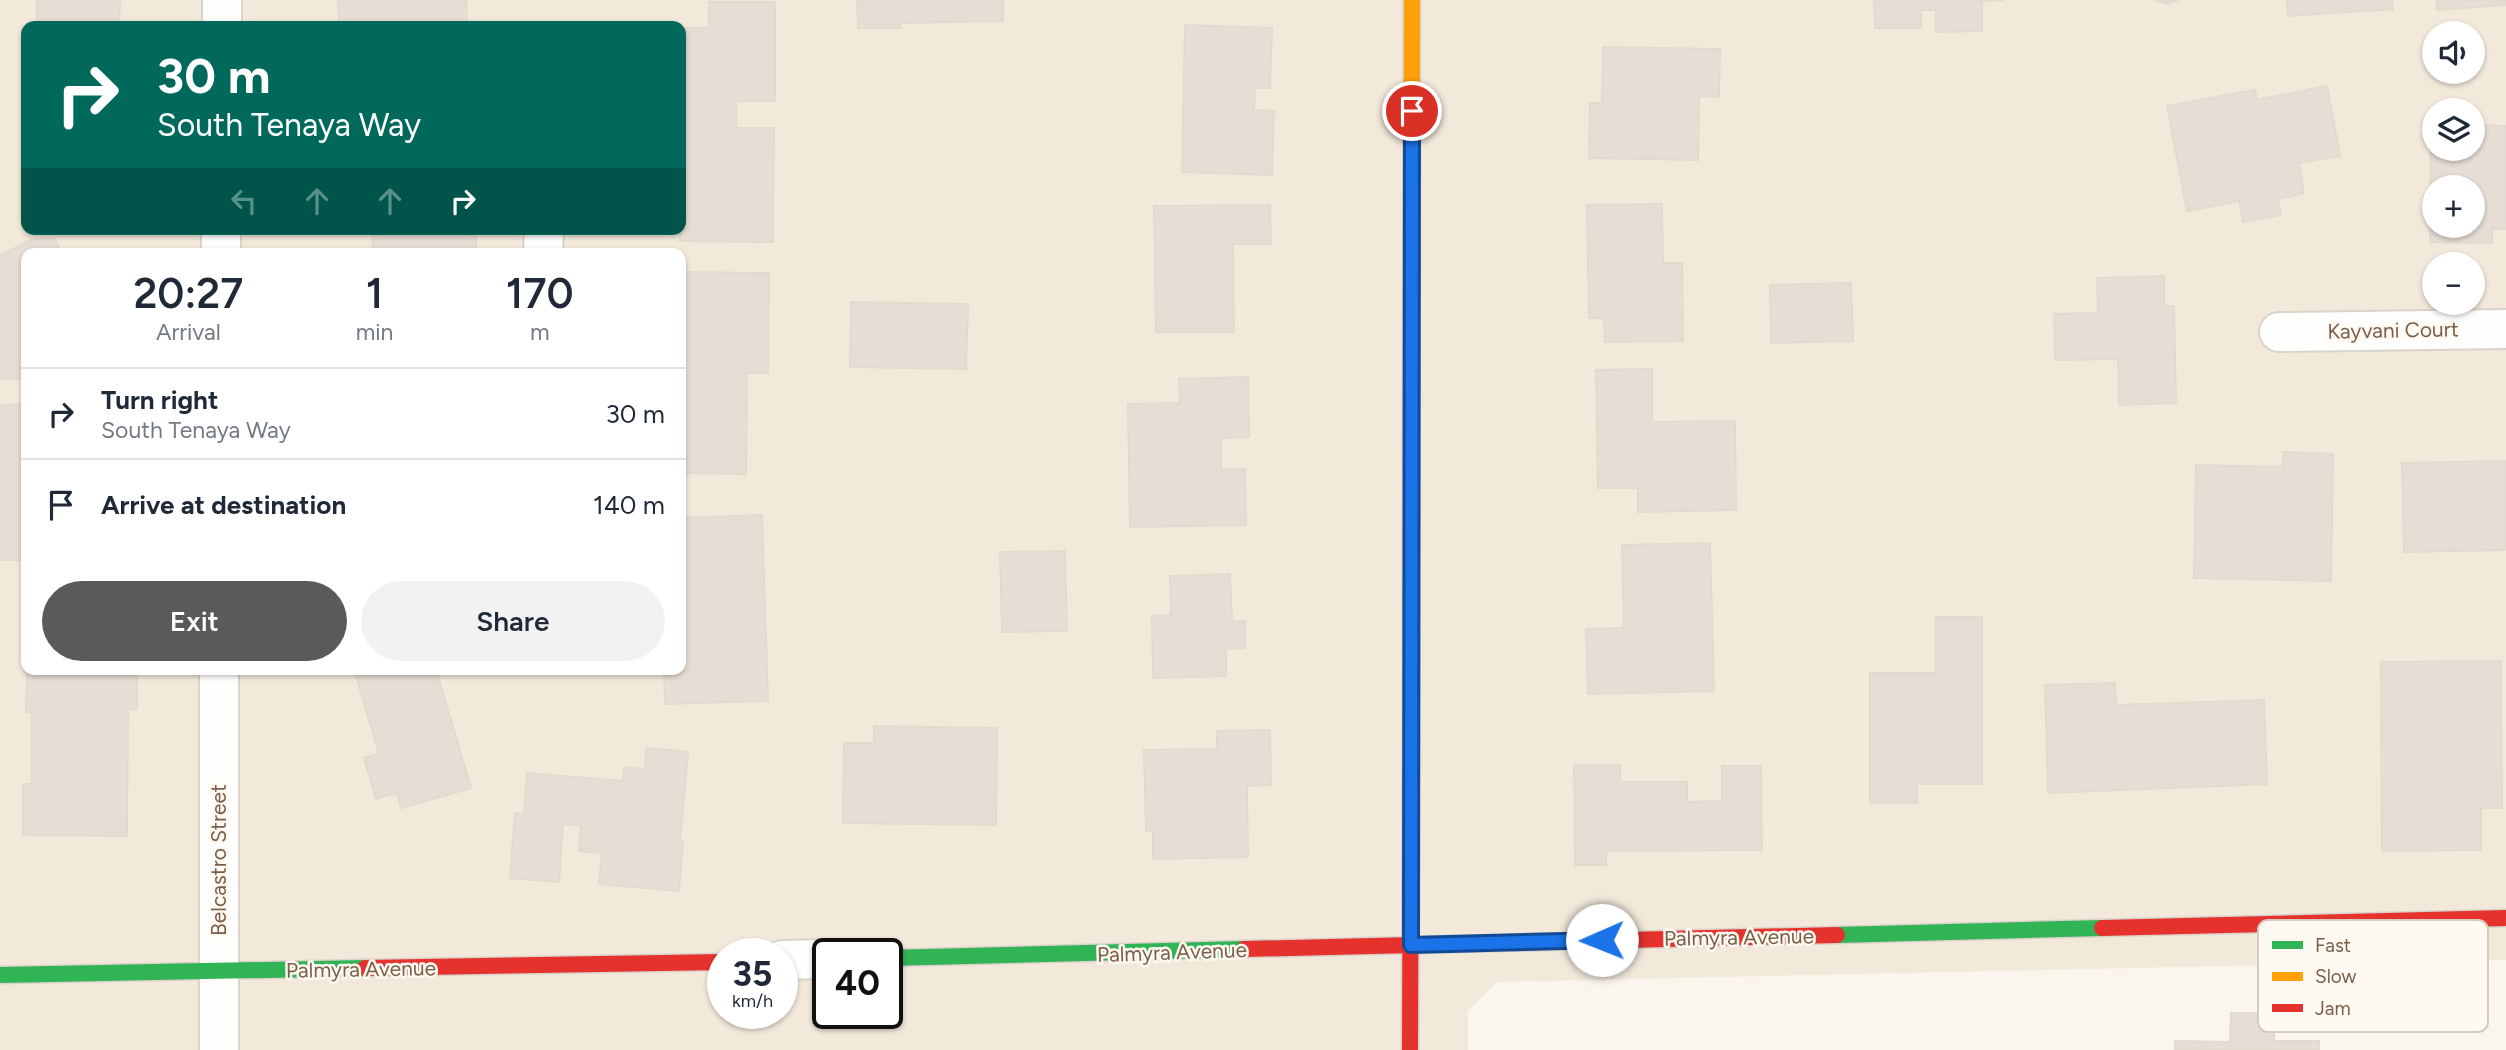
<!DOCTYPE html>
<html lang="en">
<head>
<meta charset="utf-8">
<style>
	:root { --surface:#fff; --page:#f2f2f3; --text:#1f2937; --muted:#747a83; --line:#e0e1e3; --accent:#5c5959 }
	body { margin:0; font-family:Figtree,sans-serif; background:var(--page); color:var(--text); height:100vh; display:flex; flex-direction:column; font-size:26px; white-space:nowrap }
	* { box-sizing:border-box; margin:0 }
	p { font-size:23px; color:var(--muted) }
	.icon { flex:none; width:38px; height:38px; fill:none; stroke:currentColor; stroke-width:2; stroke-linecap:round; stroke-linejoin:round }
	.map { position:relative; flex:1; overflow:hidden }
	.details { position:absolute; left:21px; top:248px; width:665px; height:427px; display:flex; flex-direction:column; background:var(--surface); border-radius:14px; box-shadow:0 2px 5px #0004 }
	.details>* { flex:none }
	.banner { position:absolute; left:21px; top:21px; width:665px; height:214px; border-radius:14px; box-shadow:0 2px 5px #0004; background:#00695c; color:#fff; overflow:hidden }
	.fabs { position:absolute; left:2422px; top:21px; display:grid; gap:14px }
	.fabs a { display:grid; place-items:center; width:63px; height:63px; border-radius:50%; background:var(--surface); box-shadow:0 2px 5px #0004; font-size:35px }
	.speed { position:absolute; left:707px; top:938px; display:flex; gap:14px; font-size:35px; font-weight:700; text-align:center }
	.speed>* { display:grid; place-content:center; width:91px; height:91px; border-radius:50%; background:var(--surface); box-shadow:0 2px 5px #0004; line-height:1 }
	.speed small { font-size:18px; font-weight:400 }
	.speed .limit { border:4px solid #111; border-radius:10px; background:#fff; color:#111 }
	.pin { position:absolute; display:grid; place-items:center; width:60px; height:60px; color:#fff; margin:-30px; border:4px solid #fff; border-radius:50%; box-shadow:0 2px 7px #0007 }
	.me { position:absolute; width:77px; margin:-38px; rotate:269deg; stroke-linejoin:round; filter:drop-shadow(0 0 5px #0008) }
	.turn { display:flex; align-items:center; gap:24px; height:147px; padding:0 21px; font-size:32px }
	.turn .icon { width:91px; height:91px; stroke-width:2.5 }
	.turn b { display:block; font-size:49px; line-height:60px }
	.lanes { display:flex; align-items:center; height:66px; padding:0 21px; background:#0003; justify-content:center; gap:35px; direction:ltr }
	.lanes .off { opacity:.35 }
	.eta { display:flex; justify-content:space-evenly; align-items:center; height:119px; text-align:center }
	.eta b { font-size:42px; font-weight:600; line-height:49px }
	.action { display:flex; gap:14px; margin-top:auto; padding:14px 21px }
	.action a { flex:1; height:80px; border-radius:42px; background:var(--accent); color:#fff; font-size:28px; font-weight:600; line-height:80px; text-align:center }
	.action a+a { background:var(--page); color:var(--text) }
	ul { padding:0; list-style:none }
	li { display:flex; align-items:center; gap:21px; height:91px; padding:0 21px; border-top:2px solid var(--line) }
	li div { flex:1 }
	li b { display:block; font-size:26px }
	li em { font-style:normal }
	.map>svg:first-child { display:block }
	.residential { fill:#f3e9db; fill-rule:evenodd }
	.building { fill:#e6ded5; stroke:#e3d9cf; stroke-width:2; fill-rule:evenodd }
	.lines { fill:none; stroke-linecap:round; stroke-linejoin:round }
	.street-casing { stroke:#d9d3cc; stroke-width:42 }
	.fast-casing { stroke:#dad2ca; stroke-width:19 }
	.slow-casing { stroke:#dad2ca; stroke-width:19 }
	.jam-casing { stroke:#dad2ca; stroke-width:19 }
	.street { stroke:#fefefc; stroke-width:38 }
	.fast { stroke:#30b455; stroke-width:16 }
	.slow { stroke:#ff9f0a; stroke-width:16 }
	.jam { stroke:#e5322d; stroke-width:16 }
	.route-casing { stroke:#114b97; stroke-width:18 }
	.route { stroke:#1a73e8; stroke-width:12 }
	.labels { text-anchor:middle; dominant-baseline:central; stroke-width:5; stroke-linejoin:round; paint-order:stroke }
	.street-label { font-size:21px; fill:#7b5e4a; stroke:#fffaf1 }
	.key { fill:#fffaf1; stroke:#d7cbbf; stroke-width:2 }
	.key-label { font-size:19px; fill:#7b5e4a }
</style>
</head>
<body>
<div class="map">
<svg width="2506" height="1050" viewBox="0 0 2506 1050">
	<rect width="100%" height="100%" fill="#faf6ee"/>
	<path class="residential" d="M0 0H2506V960L1497 982 1468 1011V1050H0ZM26 26H681V229H26ZM2434 33H2473V72H2434ZM2434 110H2473V149H2434ZM2434 187H2473V226H2434ZM26 254H681V670H26ZM2434 264H2473V303H2434ZM723 954H782V1013H723ZM828 954H887V1013H828Z"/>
	<g class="building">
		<path d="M37 0H120L119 26H37Z"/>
		<path d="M338 0H466L467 26H334V23H339Z"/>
		<path d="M857 0H1003V21L901 23V28H858Z"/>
		<path d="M1874 0H2004L1982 1V31L1936 32V10H1921V28H1875Z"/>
		<path d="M2154 0H2178L2167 4Z"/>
		<path d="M2287 0H2392L2393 9 2288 16Z"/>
		<path d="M2437 0H2506V5L2437 10Z"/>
		<path d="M709 2H775V101H736V128H774L773 242 680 241 681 28H709Z"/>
		<path d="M1185 25 1272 28 1270 88H1255L1254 110 1274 111 1272 175 1182 172Z"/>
		<path d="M1603 47 1720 49 1719 97 1699 96 1698 160 1589 158 1590 103H1602Z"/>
		<path d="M2327 86 2340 156 2299 163 2304 193 2278 199 2281 215 2243 222 2239 201 2187 211 2167 106 2255 90 2257 100Z"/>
		<path d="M2431 125H2434V149H2473V125L2506 126V229H2492V243L2430 242ZM2434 187H2473V226H2434Z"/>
		<path d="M1662 204 1663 263H1682L1683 341 1605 342 1604 318H1589L1587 205Z"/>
		<path d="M1270 205 1271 244H1233L1234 332H1156L1154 206Z"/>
		<path d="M373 229H476V254H372Z"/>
		<path d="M54 238 62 254H26V378L0 379V256L32 239Z"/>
		<path d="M681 272 769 273 768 373H747L746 474 682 473Z"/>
		<path d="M2164 276V306H2174L2176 403 2119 405 2118 359 2055 360 2054 314 2098 313 2097 278Z"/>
		<path d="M1851 283 1853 341 1771 343 1770 285Z"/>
		<path d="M851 302 968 304 966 369 850 367Z"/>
		<path d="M1652 369V422L1735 421 1736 510 1638 512V488H1598L1596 370Z"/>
		<path d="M1248 377 1249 437 1221 438V469H1245L1246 525 1130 527 1128 404 1180 403 1179 379Z"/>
		<path d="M26 404V560H0V405Z"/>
		<path d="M2283 452 2333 454 2331 581 2194 578 2196 465 2283 467Z"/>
		<path d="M2506 461V550L2404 552 2402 463Z"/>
		<path d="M762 515 768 701 665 704 664 670H681L682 659 681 518Z"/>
		<path d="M1710 543 1714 691 1588 694 1586 629 1624 628 1622 545Z"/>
		<path d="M1065 551 1067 631 1002 632 1000 552Z"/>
		<path d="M1230 574 1232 621H1245V648L1226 649V676L1153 678 1152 616 1171 615 1170 576Z"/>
		<path d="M1936 617H1982V784H1917V803H1870V673H1936Z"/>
		<path d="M2501 661 2502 808H2481V850L2382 851 2381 662Z"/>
		<path d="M27 670H137V709H128L127 836 23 835V784H32V712H26Z"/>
		<path d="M361 670H436L471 788 401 808 397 793 376 799 364 758 379 754 355 672Z"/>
		<path d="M2115 683 2116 705 2264 700 2267 784 2048 793 2045 685Z"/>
		<path d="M874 726 997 728 996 825 843 823 844 743H874Z"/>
		<path d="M1270 730 1271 785 1247 786 1248 857 1153 859V831H1146L1144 750 1217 749V731Z"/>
		<path d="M646 748 688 752 680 841 683 842 679 891 599 884 602 853 579 851 581 826 563 824 559 882 510 878 515 813 524 814 527 773 623 781 624 767 645 769Z"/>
		<path d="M1574 765H1620V782H1687V802L1722 801V766H1761L1762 850 1606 851V865H1575Z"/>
		<path d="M2231 1013H2274V1041H2319V1050H2175V1041L2230 1042Z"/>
	</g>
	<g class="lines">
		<g class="street-casing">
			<g id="street">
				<path d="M222 26V0"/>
				<path d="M221 254V229"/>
				<path d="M543 254 544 229"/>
				<path d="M2279 332 2506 329"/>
				<path d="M782 960 828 959"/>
				<path d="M219 1050V670"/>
			</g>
		</g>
		<g class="fast-casing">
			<g id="fast">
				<path d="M1411 731V420"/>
				<path d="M1837 935 2102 928"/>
				<path d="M887 958 1244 949"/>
				<path d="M0 975 365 968"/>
			</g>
		</g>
		<g class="slow-casing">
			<path id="slow" d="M1411 420 1412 0"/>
		</g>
		<g class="jam-casing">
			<g id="jam">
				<path d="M2102 928 2506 918"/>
				<path d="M1244 949 1837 935"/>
				<path d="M365 968 723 962"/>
				<path d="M1410 1050 1411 731"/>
			</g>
		</g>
		<use href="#street" class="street"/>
		<use href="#fast" class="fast"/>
		<use href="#slow" class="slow"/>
		<use href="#jam" class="jam"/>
	</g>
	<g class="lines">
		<g class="route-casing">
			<path id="route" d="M1412 111 1411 945 1602 940"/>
		</g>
		<use href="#route" class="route"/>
	</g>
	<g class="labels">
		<g class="street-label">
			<text transform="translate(2393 330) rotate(-1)">Kayvani Court</text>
			<text transform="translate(218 860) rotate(-90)">Belcastro Street</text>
			<text transform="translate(1739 937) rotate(-1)">Palmyra Avenue</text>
			<text transform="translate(1172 952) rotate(-2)">Palmyra Avenue</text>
			<text transform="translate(361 969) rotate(-1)">Palmyra Avenue</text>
		</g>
	</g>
	<rect x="2258" y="920" width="230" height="112" rx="10" class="key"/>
	<rect x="2272" y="941" width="31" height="8" fill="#30b455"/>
	<rect x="2272" y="972" width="31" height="9" fill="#ff9f0a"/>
	<rect x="2272" y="1004" width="31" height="8" fill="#e5322d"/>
	<g class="key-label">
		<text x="2315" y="952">Fast</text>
		<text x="2315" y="983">Slow</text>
		<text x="2315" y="1015">Jam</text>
	</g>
</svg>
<div class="fabs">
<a><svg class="icon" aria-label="sound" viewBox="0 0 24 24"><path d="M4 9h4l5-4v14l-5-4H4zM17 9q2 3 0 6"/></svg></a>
<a><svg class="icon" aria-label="layers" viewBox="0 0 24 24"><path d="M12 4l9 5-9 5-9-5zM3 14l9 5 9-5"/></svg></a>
<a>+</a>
<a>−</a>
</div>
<div class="speed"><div>35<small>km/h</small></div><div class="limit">40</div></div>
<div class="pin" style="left:1412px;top:111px;background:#d93025"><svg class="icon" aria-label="arrive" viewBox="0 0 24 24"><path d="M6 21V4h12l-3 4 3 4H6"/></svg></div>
<svg class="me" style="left:1602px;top:940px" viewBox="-20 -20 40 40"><circle r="19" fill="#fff"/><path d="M0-13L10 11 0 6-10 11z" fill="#1a73e8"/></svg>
<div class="banner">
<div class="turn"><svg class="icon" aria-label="right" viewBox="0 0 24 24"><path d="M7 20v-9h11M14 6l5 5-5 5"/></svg><div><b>30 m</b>South Tenaya Way</div></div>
<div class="lanes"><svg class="icon off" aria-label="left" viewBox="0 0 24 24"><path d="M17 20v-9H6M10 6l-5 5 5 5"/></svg><svg class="icon off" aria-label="ahead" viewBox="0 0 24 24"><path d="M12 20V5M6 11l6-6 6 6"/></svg><svg class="icon off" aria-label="ahead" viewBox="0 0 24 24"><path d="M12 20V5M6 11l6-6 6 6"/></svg><svg class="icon" aria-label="right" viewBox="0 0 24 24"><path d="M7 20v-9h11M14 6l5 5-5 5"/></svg></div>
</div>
<section class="details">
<div class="eta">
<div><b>20:27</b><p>Arrival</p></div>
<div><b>1</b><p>min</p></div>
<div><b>170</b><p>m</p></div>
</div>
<ul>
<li><svg class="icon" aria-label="right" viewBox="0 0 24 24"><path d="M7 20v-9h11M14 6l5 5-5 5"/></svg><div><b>Turn right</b><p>South Tenaya Way</p></div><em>30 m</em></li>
<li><svg class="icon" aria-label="arrive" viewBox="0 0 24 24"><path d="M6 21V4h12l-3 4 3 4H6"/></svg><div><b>Arrive at destination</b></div><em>140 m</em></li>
</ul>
<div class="action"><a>Exit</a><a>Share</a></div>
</section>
</div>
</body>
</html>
